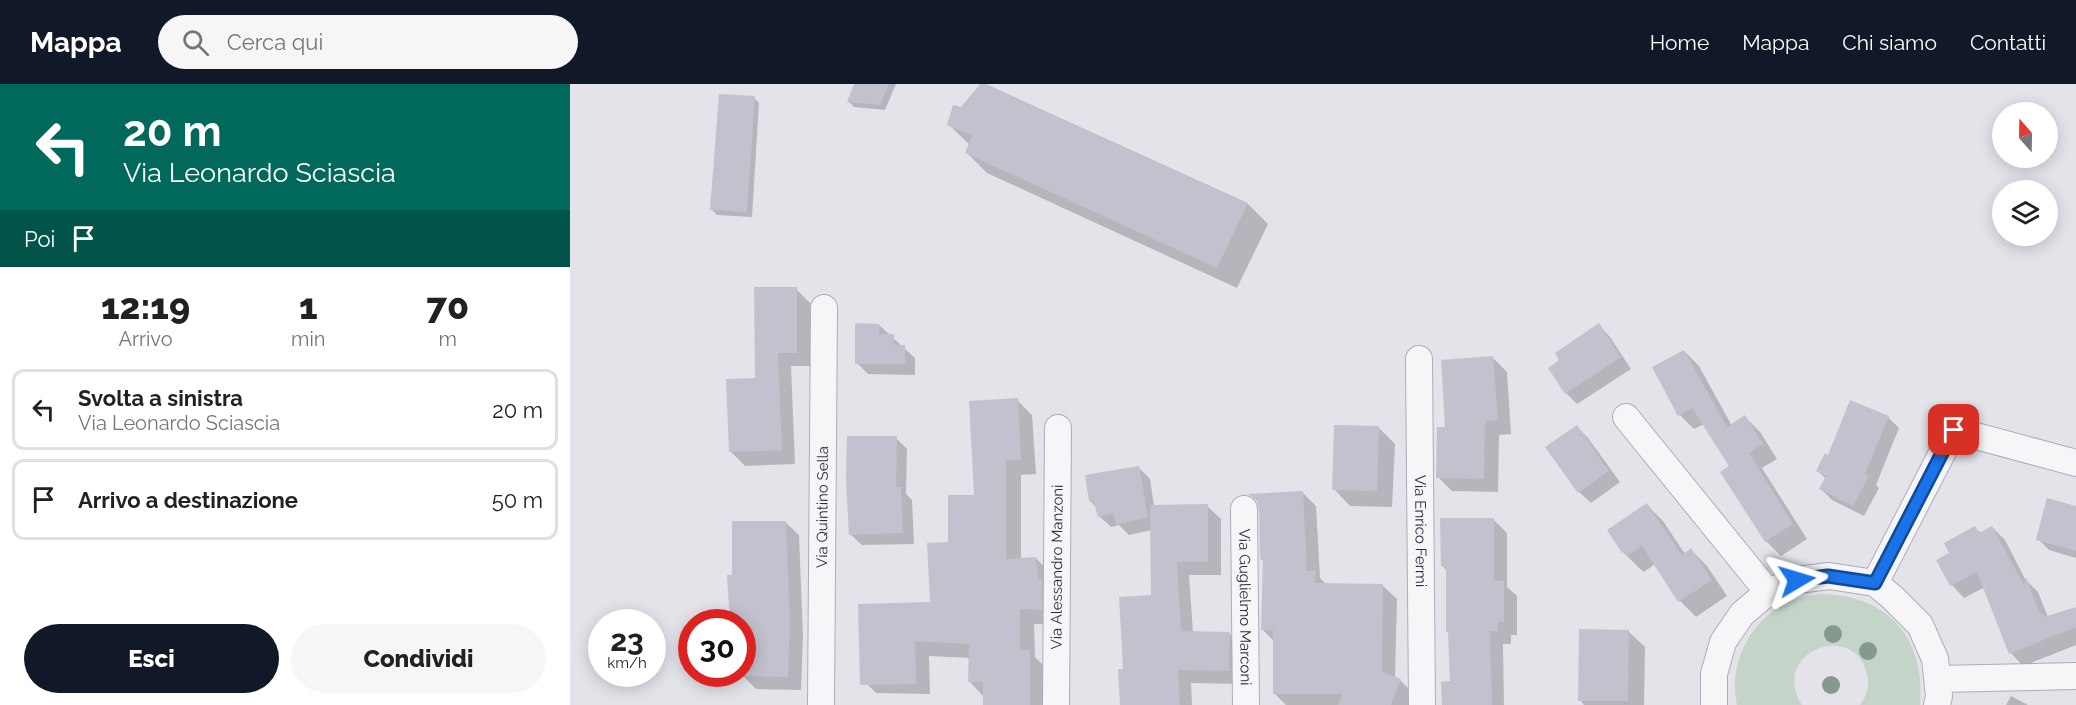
<!DOCTYPE html>
<html lang="it">
<head>
<meta charset="utf-8">
<style>
	:root { --surface:#fff; --page:#f6f6f6; --text:#202124; --muted:#757577; --line:#e0e0e0; --accent:#111827 }
	body { margin:0; font-family:Raleway,sans-serif; background:var(--page); color:var(--text); height:100vh; display:flex; flex-direction:column; font-size:22px; white-space:nowrap }
	* { box-sizing:border-box; margin:0 }
	p { font-size:20px; color:var(--muted) }
	.icon { flex:none; width:33px; height:33px; fill:none; stroke:currentColor; stroke-width:2; stroke-linecap:round; stroke-linejoin:round }
	.map { position:relative; flex:1; overflow:hidden }
	.side { display:flex; flex-direction:column; background:var(--surface); width:570px }
	.side>* { flex:none }
	.banner { background:#00695c; color:#fff; overflow:hidden }
	.needle { width:39px; rotate:340deg }
	.fabs { position:absolute; left:1422px; top:18px; display:grid; gap:12px }
	.fabs a { display:grid; place-items:center; width:66px; height:66px; border-radius:50%; background:var(--surface); box-shadow:0 3px 15px #0003; font-size:30px }
	.speed { position:absolute; left:18px; top:525px; display:flex; gap:12px; font-size:30px; font-weight:700; text-align:center }
	.speed>* { display:grid; place-content:center; width:78px; height:78px; border-radius:50%; background:var(--surface); box-shadow:0 3px 15px #0003; line-height:1 }
	.speed small { font-size:15px; font-weight:400 }
	.speed .limit { border:9px solid #d22; background:#fff; color:#111 }
	.pin { position:absolute; display:grid; place-items:center; width:51px; height:51px; color:#fff; margin:-26px; border-radius:12px; box-shadow:0 3px 9px #0006 }
	.me { position:absolute; width:66px; margin:-33px; rotate:83deg; stroke-linejoin:round; filter:drop-shadow(0 0 4px #0008) }
	.turn { display:flex; align-items:center; gap:21px; height:126px; padding:0 24px; font-size:27px }
	.turn .icon { width:78px; height:78px; stroke-width:2.5 }
	.turn b { display:block; font-size:42px; line-height:51px }
	.then { display:flex; align-items:center; height:57px; padding:0 24px; background:#0003; gap:12px; font-size:22px }
	.eta { display:flex; justify-content:space-evenly; align-items:center; height:102px; text-align:center }
	.eta b { font-size:36px; font-weight:800; line-height:42px }
	.button { display:flex; gap:12px; margin-top:auto; padding:12px 24px }
	.button a { flex:1; height:69px; border-radius:36px; background:var(--accent); color:#fff; font-size:24px; font-weight:800; line-height:69px; text-align:center }
	.button a+a { background:var(--page); color:var(--text) }
	ul { padding:0; list-style:none }
	li { display:flex; align-items:center; gap:18px; height:81px; margin:0 12px 9px; padding:0 12px; border:3px solid var(--line); border-radius:12px }
	li div { flex:1 }
	li b { display:block; font-size:22px }
	li em { font-style:normal }
	header { display:flex; align-items:center; gap:36px; box-sizing:border-box; height:84px; padding:0 30px; background:var(--accent); color:#fff }
	header strong { font-size:28px }
	nav { display:flex; gap:33px; margin-inline-start:auto; font-size:21px }
	.search { width:420px; height:54px; background:var(--page); display:flex; align-items:center; gap:15px; box-sizing:border-box; padding:0 21px; border-radius:33px; color:var(--muted); font-size:22px }
	main { display:flex; flex:1; min-height:0 }
	.map>svg:first-child { display:block }
	.green { fill:#c5d4c9 }
	.shadow { fill:#0003 }
	.building { fill:#c2c1cd }
	.lines { fill:none; stroke-linecap:round; stroke-linejoin:round }
	.minor-casing { stroke:#aeacb8; stroke-width:28 }
	.minor { stroke:#f6f6f9; stroke-width:26 }
	.tree { fill:#86998f }
	.route-casing { stroke:#114b97; stroke-width:15 }
	.route { stroke:#1a73e8; stroke-width:10 }
	.labels { text-anchor:middle; dominant-baseline:central; stroke-width:4.5; stroke-linejoin:round; paint-order:stroke }
	.street-label { font-size:15px; fill:#2f2c42; stroke:#f3f3f8 }
</style>
</head>
<body>
<header>
<strong>Mappa</strong>
<div class="search"><svg class="icon" aria-label="search" viewBox="0 0 24 24"><circle cx="10" cy="10" r="6"/><path d="M15 15l6 6"/></svg>Cerca qui</div>
<nav><a>Home</a><a>Mappa</a><a>Chi siamo</a><a>Contatti</a></nav>
</header>
<main>
<section class="side">
<div class="banner">
<div class="turn"><svg class="icon" aria-label="left" viewBox="0 0 24 24"><path d="M17 20v-9H6M10 6l-5 5 5 5"/></svg><div><b>20 m</b>Via Leonardo Sciascia</div></div>
<div class="then">Poi<svg class="icon" aria-label="arrive" viewBox="0 0 24 24"><path d="M6 21V4h12l-3 4 3 4H6"/></svg></div>
</div>
<div class="eta">
<div><b>12:19</b><p>Arrivo</p></div>
<div><b>1</b><p>min</p></div>
<div><b>70</b><p>m</p></div>
</div>
<ul>
<li><svg class="icon" aria-label="left" viewBox="0 0 24 24"><path d="M17 20v-9H6M10 6l-5 5 5 5"/></svg><div><b>Svolta a sinistra</b><p>Via Leonardo Sciascia</p></div><em>20 m</em></li>
<li><svg class="icon" aria-label="arrive" viewBox="0 0 24 24"><path d="M6 21V4h12l-3 4 3 4H6"/></svg><div><b>Arrivo a destinazione</b></div><em>50 m</em></li>
</ul>
<div class="button"><a>Esci</a><a>Condividi</a></div>
</section>
<div class="map">
<svg width="1506" height="621" viewBox="0 0 1506 621">
	<rect width="100%" height="100%" fill="#e4e3ea"/>
	<path class="green" d="M1251 510C1318 511 1356 554 1350 621H1290C1297 612 1300 601 1297 590 1284 535 1198 568 1232 621H1167C1158 582 1179 539 1214 520 1226 514 1238 512 1251 510Z"/>
	<g class="shadow">
		<path d="M286 0H326L315 26 284 23 278 17Z"/>
		<path d="M412 0 678 120 698 140 667 204 417 89 397 69 400 61 379 41Z"/>
		<path d="M184 14 189 19 182 133 147 131 142 126Z"/>
		<path d="M226 205 240 219V282H221L225 380 175 382 161 368 186 296Z"/>
		<path d="M309 241 345 274V291L298 290 287 279Z"/>
		<path d="M1029 241 1040 253 1061 285 1007 320 996 309Z"/>
		<path d="M1114 267 1129 282 1162 342 1175 333 1190 348 1207 375 1192 384 1237 455 1211 472 1196 457 1161 382 1134 340 1124 345 1110 331Z"/>
		<path d="M923 274 937 288 941 350 929 351 928 408 882 407 868 393 877 345Z"/>
		<path d="M447 316 462 331 466 390 451 391V475L466 474 481 490 486 540H464L465 573 475 583 474 621H414V613L400 598V574L359 572 360 610 306 609 291 594 362 519 379 459 406 412Z"/>
		<path d="M1318 333 1329 344 1306 401 1309 404 1294 432 1262 416 1251 405 1256 395 1248 387 1259 373Z"/>
		<path d="M808 343 825 360 822 423 780 422 764 405Z"/>
		<path d="M1007 343 1018 354 1050 398 1021 419 1009 408Z"/>
		<path d="M326 354 337 365 336 410 342 416 344 460 292 461 280 450Z"/>
		<path d="M569 384 580 395 584 422H637L651 435V491H619L623 549H659L673 563 672 600 621 599 622 621H552L555 587 582 512V446L559 451 549 441 541 443 529 432 527 424 520 417Z"/>
		<path d="M732 408 746 422 750 494 757 501 813 502 827 515 825 594 830 596 844 610 840 621H716L704 609 705 558 692 545 694 478 691 475Z"/>
		<path d="M1077 421 1093 437 1115 470 1121 466 1137 482 1157 512 1126 533 1110 517 1085 480 1074 488 1069 484 1053 468 1039 447Z"/>
		<path d="M1506 424V474L1479 466 1468 455Z"/>
		<path d="M923 435 937 449V503L947 512V551H941V560H933L934 621H873L881 599 877 487 872 481Z"/>
		<path d="M215 438 229 451 233 552 231 606 186 605 173 592 172 538H161L158 493 164 492Z"/>
		<path d="M1422 443 1435 456 1455 495 1468 508 1478 533 1506 525V561L1453 582 1441 569 1415 503 1394 514 1382 501 1368 477 1381 470 1405 444 1411 449Z"/>
		<path d="M1058 547 1075 563 1074 621H1014L1010 616Z"/>
		<path d="M1441 612 1458 621H1436Z"/>
	</g>
	<g class="building">
		<path d="M284 0H319L310 21 277 18Z"/>
		<path d="M410 0H416L678 119 647 184 395 69 402 52 377 41 383 21 391 23Z"/>
		<path d="M149 10 185 12 177 128 140 126Z"/>
		<path d="M184 203H227V269H208L212 366 159 368 156 295 185 294Z"/>
		<path d="M285 239 309 240V250H324V261H335V280H285Z"/>
		<path d="M1029 239 1051 273 995 310 978 284 989 276 985 269Z"/>
		<path d="M1114 266 1157 343 1175 331 1193 360 1179 369 1223 440 1195 458 1150 388 1159 382 1122 324 1108 332 1082 283Z"/>
		<path d="M923 272 928 336 915 337 914 395 866 394 867 343H875L871 276Z"/>
		<path d="M448 314 451 376H436V475L466 473 468 494 472 495V526L450 525V566H460V621H413V598H398L399 560 345 557 346 600 290 601 288 520 360 518 357 459 378 458V411H404L399 317Z"/>
		<path d="M1280 316 1319 332 1295 390 1299 392 1283 422 1249 405 1256 392 1246 387 1255 369 1258 371Z"/>
		<path d="M764 341 809 342 807 407 762 406Z"/>
		<path d="M1007 341 1039 387 1008 409 975 363Z"/>
		<path d="M277 352H327L326 403H331L333 449 279 451 276 396Z"/>
		<path d="M569 382 578 433 546 441 543 429 528 433 524 419 519 417 515 391Z"/>
		<path d="M733 407 737 487H746L745 499 813 500 812 588 831 595 821 621H768L772 610H703V546H691L693 475H690L689 425 687 417 678 410Z"/>
		<path d="M1477 414 1506 422V467L1466 456Z"/>
		<path d="M1077 419 1112 471 1121 464 1142 496 1108 518 1072 462 1057 472 1054 467 1052 469 1037 446Z"/>
		<path d="M638 420V478H607L611 547 660 548 659 587 608 586 610 621H550L548 585H553L549 513 581 511 580 421Z"/>
		<path d="M870 434H924V497H934V538H928V547H920L922 621H872L871 598 880 597 878 548H876V482H871Z"/>
		<path d="M162 437H216L220 538 218 593 172 592V538H160L157 491H162Z"/>
		<path d="M1405 442 1409 449 1422 442 1454 501 1456 493 1470 530 1473 529 1474 533 1506 523V543L1439 570 1407 488 1380 502 1366 476 1379 469 1374 459Z"/>
		<path d="M1009 545 1059 546 1058 617H1008Z"/>
	</g>
	<g class="lines">
		<g class="minor-casing">
			<g id="minor">
				<path id="s1" d="M849 275 852 621"/>
				<path d="M1056 333 1198 508"/>
				<path id="s2" d="M674 425 676 621"/>
				<path d="M1305 499 1384 346 1506 379"/>
				<path d="M1368 595 1506 592"/>
				<path id="s3" d="M251 621 254 224"/>
				<path id="s4" d="M486 621 488 344"/>
				<path d="M1144 621V590L1153 558 1172 530 1198 508 1227 496 1259 492 1305 499 1323 514 1350 541 1365 575 1369 612 1367 621"/>
			</g>
		</g>
		<use href="#minor" class="minor"/>
	</g>
	<g class="tree">
		<circle cx="1263" cy="550" r="9"/>
		<circle cx="1298" cy="567" r="9"/>
		<circle cx="1261" cy="601" r="9"/>
	</g>
	<g class="lines">
		<g class="route-casing">
			<path id="route" d="M1227 496 1258 492 1305 499 1384 346"/>
		</g>
		<use href="#route" class="route"/>
	</g>
	<g class="labels">
		<g class="street-label">
			<text stroke="none"><textPath href="#s3" startOffset="198">Via Quintino Sella</textPath></text>
			<text stroke="none"><textPath href="#s1" startOffset="172">Via Enrico Fermi</textPath></text>
			<text stroke="none"><textPath href="#s4" startOffset="138">Via Alessandro Manzoni</textPath></text>
			<text stroke="none"><textPath href="#s2" startOffset="98">Via Guglielmo Marconi</textPath></text>
		</g>
	</g>
</svg>
<div class="fabs">
<a><svg class="needle" viewBox="-14 -14 28 28"><path d="M0-13l5 13h-10z" fill="#e53935"/><path d="M0 13l5-13h-10z" fill="#757577"/></svg></a>
<a><svg class="icon" aria-label="layers" viewBox="0 0 24 24"><path d="M12 4l9 5-9 5-9-5zM3 14l9 5 9-5"/></svg></a>
</div>
<div class="speed"><div>23<small>km/h</small></div><div class="limit">30</div></div>
<div class="pin" style="left:1384px;top:346px;background:#d93025"><svg class="icon" aria-label="arrive" viewBox="0 0 24 24"><path d="M6 21V4h12l-3 4 3 4H6"/></svg></div>
<svg class="me" style="left:1227px;top:496px" viewBox="-20 -20 40 40"><path d="M0-17L14 15 0 8-14 15z" fill="#1a73e8" stroke="#fff" stroke-width="4"/></svg>
</div>
</main>
</body>
</html>
